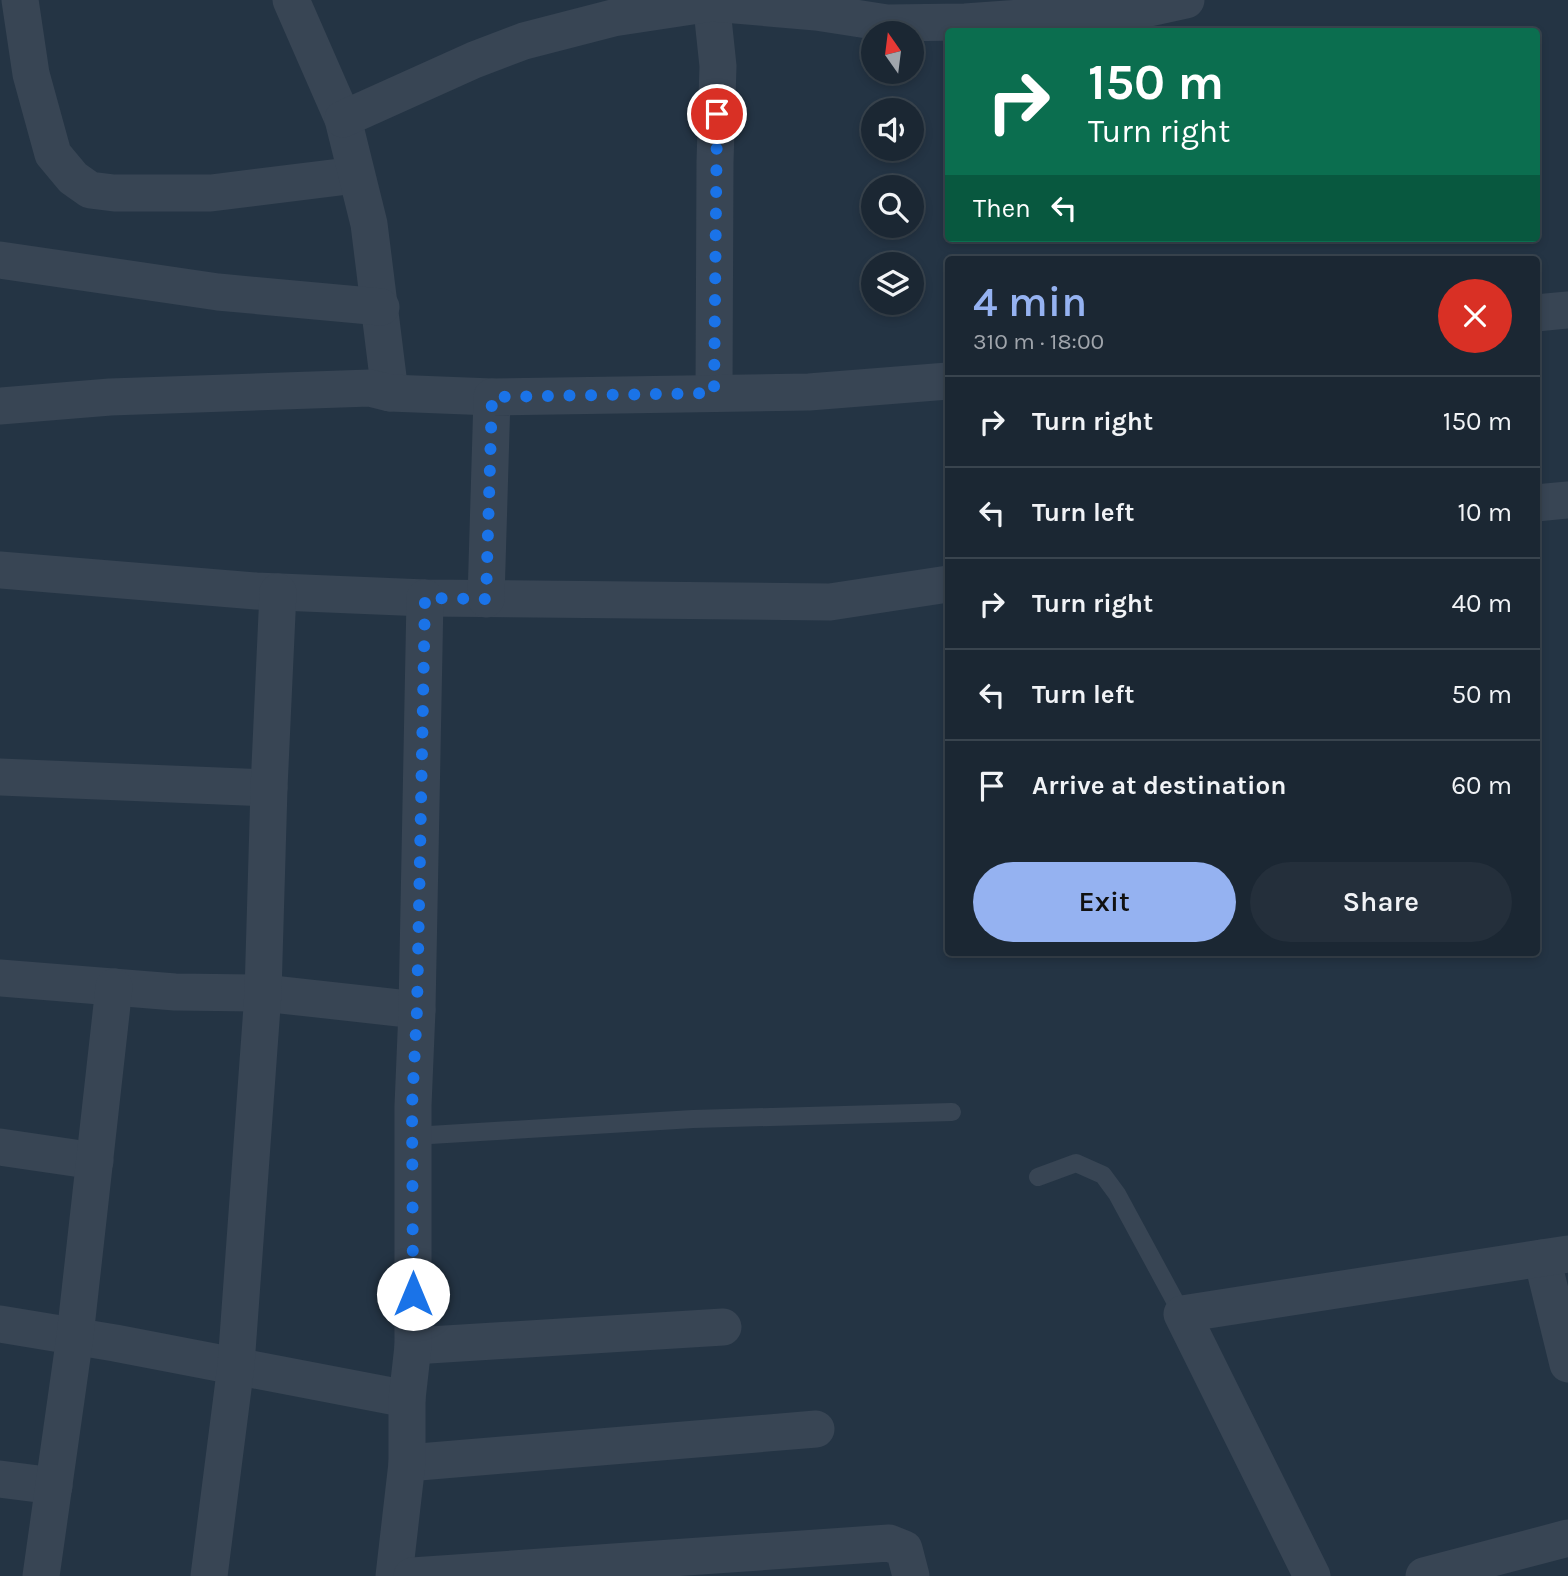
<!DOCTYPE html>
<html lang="en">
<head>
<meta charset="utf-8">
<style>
	:root { --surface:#1b2733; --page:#242f3b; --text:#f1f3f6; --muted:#a0a5ac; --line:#39444e; --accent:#95b2f1 }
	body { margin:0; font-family:Karla,sans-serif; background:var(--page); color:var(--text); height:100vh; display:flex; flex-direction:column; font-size:26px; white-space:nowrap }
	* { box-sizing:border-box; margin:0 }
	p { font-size:23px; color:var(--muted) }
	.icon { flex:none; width:38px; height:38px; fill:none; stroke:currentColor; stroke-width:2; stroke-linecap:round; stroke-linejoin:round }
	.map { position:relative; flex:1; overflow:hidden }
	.side { position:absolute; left:945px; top:256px; width:595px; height:700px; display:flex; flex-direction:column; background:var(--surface); border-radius:7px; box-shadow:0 4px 10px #0003,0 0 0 2px var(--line) }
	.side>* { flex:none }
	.top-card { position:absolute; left:945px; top:28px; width:595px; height:214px; border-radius:7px; box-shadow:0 4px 10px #0003,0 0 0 2px var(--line); background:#0b6e4f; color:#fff; overflow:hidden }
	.needle { width:46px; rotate:346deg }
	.buttons { position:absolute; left:861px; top:21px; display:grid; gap:14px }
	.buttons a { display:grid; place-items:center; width:63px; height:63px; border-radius:50%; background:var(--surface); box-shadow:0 4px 10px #0003,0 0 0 2px var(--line); font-size:35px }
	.pin { position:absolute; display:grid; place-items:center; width:60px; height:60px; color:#fff; margin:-30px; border:4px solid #fff; border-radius:50%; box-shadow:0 2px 7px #0007 }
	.me { position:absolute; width:77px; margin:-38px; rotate:0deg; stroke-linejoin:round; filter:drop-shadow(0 0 5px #0008) }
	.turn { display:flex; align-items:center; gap:24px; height:147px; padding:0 28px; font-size:32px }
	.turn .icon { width:91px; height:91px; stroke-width:2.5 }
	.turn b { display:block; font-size:49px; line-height:60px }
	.then { display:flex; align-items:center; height:66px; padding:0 28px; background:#0003; gap:14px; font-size:26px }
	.round { display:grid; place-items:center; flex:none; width:74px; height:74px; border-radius:37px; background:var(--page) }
	.summary { display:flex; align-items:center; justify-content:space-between; height:119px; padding:0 28px }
	h1 { font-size:42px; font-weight:600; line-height:52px; color:var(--accent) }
	.button { display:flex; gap:14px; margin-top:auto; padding:14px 28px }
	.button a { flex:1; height:80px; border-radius:42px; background:var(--accent); color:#111; font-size:28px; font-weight:600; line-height:80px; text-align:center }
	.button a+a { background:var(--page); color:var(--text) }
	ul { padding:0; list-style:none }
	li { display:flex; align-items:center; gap:21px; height:91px; padding:0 28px; border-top:2px solid var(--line) }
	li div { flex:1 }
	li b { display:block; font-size:26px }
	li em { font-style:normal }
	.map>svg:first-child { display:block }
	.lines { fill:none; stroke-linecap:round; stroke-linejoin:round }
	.service { stroke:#384554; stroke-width:18 }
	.minor { stroke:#384554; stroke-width:37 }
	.route { stroke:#1a73e8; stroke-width:12; stroke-dasharray:0 21.6 }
</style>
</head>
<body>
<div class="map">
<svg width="1568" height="1576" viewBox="0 0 1568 1576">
	<rect width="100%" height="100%" fill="#243444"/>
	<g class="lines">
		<g class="service">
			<path d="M413 1136 693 1119 952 1112"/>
			<path d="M1038 1177 1076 1163 1103 1175 1117 1194 1182 1314"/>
		</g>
		<g class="minor">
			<path d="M20 0 31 74 53 154 73 178 90 190 114 193H211L356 175"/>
			<path d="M291 0 343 119 369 224 390 393"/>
			<path d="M711 0 718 66 715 162 714 393"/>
			<path d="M343 119 474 60 524 41 613 18 712 3 816 12 887 23 965 22 1145 9 1186 0"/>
			<path d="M0 260 218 292 381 307"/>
			<path d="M1536 313 1568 310"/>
			<path d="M0 406 110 397 370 388 390 393 492 397"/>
			<path d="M1536 503 1568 500"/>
			<path d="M0 570 256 591 425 598 830 602 948 584"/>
			<path d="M486 599 492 397 809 392 948 381"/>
			<path d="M0 777 269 788"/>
			<path d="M0 978 175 992 263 993 417 1010"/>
			<path d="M0 1147 95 1161"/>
			<path d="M1542 1258 1568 1364"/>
			<path d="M0 1324 115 1343 407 1399"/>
			<path d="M413 1346 723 1327"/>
			<path d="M407 1463 816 1429"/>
			<path d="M0 1479 54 1486"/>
			<path d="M41 1576 75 1336 114 987"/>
			<path d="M209 1576 236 1365 263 993 269 788 278 592"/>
			<path d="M394 1576 407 1463V1399L413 1346V1106L417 1010 425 598"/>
			<path d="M412 1576 889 1543 904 1549 911 1576"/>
			<path d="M1312 1576 1182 1314 1568 1254"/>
			<path d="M1424 1576 1568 1538"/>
		</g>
	</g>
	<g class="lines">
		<path class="route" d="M413 1294 412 1106 417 1010 425 598 486 599 492 397 714 393 717 114"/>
	</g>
</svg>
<div class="buttons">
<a><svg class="needle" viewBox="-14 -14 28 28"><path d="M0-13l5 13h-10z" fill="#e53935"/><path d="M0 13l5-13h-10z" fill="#a0a5ac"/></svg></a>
<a><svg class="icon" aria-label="sound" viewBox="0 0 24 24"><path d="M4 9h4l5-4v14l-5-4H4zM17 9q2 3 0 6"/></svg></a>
<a><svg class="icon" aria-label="search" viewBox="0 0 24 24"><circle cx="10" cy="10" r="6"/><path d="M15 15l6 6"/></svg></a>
<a><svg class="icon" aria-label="layers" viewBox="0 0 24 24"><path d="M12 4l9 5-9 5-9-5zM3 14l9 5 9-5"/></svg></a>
</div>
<div class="pin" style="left:717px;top:114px;background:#d93025"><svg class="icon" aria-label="arrive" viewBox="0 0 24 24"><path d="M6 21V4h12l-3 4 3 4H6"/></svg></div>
<svg class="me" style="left:413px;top:1294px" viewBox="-20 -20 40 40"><circle r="19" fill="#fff"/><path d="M0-13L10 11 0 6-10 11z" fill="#1a73e8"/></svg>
<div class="top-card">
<div class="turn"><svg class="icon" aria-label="right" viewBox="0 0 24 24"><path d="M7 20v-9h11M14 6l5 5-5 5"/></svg><div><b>150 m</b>Turn right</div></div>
<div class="then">Then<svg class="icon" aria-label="left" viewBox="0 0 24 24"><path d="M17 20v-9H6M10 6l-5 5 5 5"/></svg></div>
</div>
<section class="side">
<div class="summary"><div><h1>4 min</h1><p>310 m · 18:00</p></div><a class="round" style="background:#d93025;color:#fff"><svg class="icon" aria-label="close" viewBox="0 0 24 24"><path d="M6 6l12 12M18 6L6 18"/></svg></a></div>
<ul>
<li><svg class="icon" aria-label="right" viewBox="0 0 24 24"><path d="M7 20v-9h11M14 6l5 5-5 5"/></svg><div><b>Turn right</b></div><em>150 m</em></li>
<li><svg class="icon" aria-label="left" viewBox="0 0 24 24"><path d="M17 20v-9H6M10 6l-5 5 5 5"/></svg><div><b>Turn left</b></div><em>10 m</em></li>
<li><svg class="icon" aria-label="right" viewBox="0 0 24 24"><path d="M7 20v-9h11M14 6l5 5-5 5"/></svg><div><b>Turn right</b></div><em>40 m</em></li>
<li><svg class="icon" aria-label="left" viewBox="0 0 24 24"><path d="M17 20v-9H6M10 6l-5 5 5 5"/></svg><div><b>Turn left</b></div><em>50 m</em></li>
<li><svg class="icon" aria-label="arrive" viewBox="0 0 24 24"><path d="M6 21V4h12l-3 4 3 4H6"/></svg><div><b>Arrive at destination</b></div><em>60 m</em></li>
</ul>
<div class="button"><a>Exit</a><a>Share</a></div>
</section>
</div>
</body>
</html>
